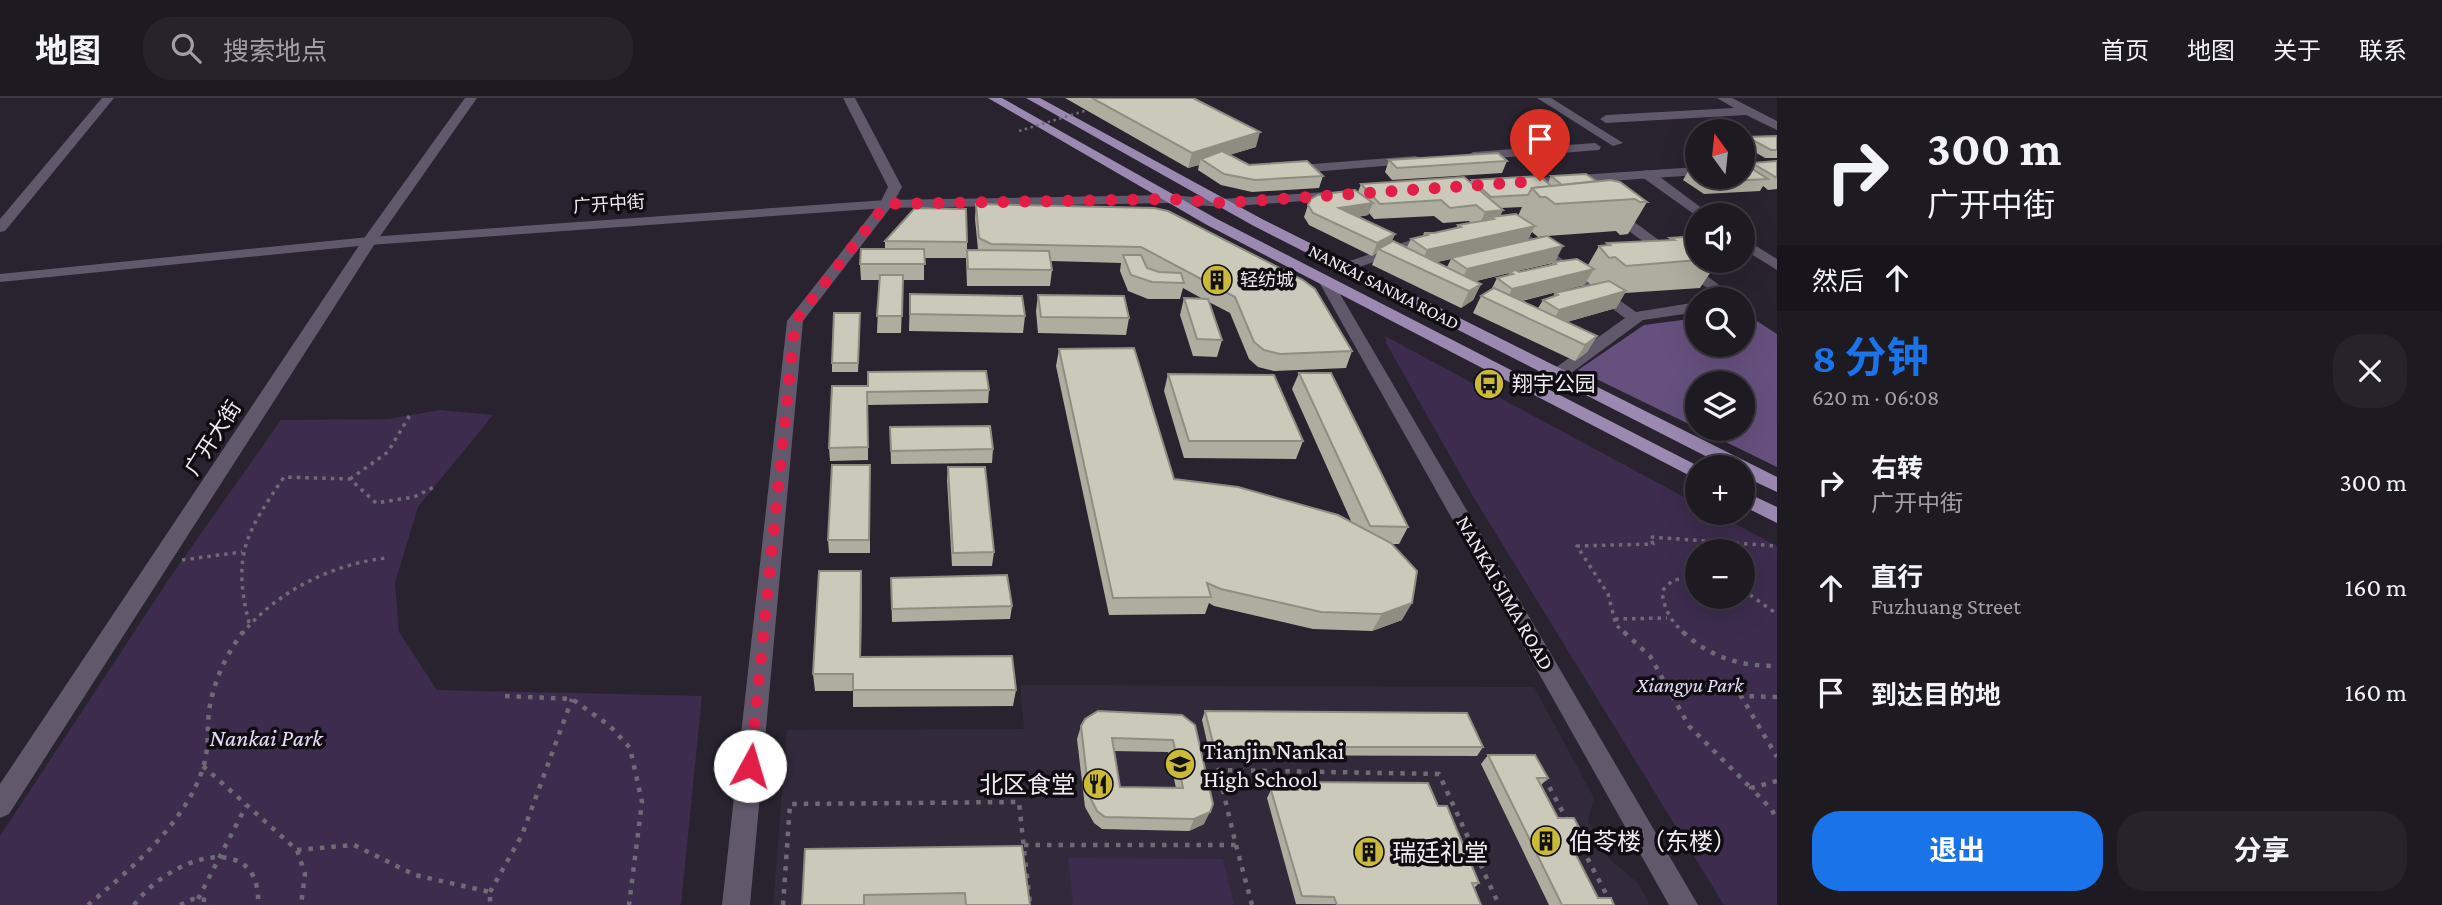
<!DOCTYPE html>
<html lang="zh">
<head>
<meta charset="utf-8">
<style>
	:root { --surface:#1e1a22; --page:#26232a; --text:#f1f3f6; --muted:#a1a1a5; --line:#3c3840; --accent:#1a73e8 }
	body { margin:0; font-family:"Crimson Pro","Noto Sans SC",serif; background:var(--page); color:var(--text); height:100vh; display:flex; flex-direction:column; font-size:26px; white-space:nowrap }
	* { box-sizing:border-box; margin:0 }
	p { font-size:23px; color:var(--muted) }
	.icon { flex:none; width:38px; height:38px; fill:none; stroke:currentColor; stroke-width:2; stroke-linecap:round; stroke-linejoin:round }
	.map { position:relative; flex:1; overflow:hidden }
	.drawer { display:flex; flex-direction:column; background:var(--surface); width:665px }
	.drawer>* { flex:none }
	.hud { background:#1e1a22; color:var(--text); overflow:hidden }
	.needle { width:46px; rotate:345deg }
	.controls { position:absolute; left:1685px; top:21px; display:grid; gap:14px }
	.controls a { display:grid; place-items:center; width:70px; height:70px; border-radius:50%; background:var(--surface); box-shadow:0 7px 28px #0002,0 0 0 2px var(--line); font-size:35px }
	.pin { position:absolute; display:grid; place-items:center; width:60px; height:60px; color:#fff; margin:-72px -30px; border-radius:50% 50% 50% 0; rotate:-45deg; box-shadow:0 0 7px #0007 }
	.pin .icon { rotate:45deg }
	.me { position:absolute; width:77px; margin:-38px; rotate:6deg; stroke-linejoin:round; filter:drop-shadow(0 0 5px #0008) }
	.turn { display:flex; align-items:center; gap:24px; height:147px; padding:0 35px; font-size:32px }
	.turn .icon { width:91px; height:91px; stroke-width:2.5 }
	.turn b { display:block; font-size:49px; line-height:60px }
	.then { display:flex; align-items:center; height:66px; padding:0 35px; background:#0003; gap:14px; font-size:26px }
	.round { display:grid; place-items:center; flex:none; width:74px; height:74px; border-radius:28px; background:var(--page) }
	.summary { display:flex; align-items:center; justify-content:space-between; height:119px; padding:0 35px }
	h1 { font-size:42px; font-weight:700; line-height:52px; color:var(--accent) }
	.cta { display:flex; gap:14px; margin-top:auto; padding:14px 35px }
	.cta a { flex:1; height:80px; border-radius:28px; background:var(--accent); color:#fff; font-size:28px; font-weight:700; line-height:80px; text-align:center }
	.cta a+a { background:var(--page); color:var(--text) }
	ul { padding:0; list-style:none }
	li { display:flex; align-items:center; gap:21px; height:105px; padding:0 35px }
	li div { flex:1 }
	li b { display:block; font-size:26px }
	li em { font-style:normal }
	header { display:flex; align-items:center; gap:42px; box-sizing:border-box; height:98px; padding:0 35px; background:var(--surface); border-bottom:2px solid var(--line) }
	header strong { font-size:33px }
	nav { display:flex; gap:38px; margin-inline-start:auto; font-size:24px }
	.search { width:490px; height:63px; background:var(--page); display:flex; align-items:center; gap:18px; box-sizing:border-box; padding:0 24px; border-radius:28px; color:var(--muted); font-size:26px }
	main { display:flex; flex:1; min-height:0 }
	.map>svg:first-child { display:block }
	.built { fill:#322a3b }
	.green { fill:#3d2c4e; fill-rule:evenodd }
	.forest { fill:#66517e }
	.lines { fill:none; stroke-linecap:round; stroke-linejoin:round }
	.path-far1 { stroke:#6f6b75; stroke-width:3.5; stroke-dasharray:3.5 5; stroke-linecap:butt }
	.path { stroke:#6f6b75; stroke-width:4.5; stroke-dasharray:4.5 7; stroke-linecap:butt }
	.minor { fill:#61586b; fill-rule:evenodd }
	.tertiary { fill:#61586b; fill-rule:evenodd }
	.primary { fill:#9c89b2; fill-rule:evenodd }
	.path-bridge { stroke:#6f6b75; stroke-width:2.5; stroke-dasharray:2.5 3.5; stroke-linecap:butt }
	.wall { fill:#afad9f; fill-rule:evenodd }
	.shaded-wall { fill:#8e8d82 }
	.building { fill:#cbc9b9; stroke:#8e8d82; stroke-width:2; fill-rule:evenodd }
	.route { stroke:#e11d48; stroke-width:12; stroke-dasharray:0 21.6 }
	.labels { text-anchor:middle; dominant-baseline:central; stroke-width:7; stroke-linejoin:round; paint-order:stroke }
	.far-street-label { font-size:18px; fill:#efebf3; stroke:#0f0d12 }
	.far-poi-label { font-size:18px; fill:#efebf3; stroke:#0f0d12; text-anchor:start }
	.poi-label { font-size:21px; fill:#efebf3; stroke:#0f0d12; text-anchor:start }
	.street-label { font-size:21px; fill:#efebf3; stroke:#0f0d12 }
	.park-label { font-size:21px; font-style:italic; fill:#e9dcf9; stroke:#0f0d12 }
	.near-park-label { font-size:24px; font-style:italic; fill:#e9dcf9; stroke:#0f0d12 }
	.near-poi-label { font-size:24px; fill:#efebf3; stroke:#0f0d12; text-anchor:start }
</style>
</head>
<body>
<header>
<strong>地图</strong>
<div class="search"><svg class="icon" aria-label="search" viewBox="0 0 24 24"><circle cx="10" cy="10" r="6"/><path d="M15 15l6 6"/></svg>搜索地点</div>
<nav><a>首页</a><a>地图</a><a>关于</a><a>联系</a></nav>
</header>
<main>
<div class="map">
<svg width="1777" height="807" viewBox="0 0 1777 807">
	<rect width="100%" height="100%" fill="#28232e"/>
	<path class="built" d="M1020 587 1534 589 1594 700 1588 723 1608 760 1638 785 1650 807H773L787 632 1024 631Z"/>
	<g class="green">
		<path d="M1385 238 1697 406 1698 415H1715L1777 448V807H1724L1471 395 1386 245ZM1698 453H1743V499H1698Z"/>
		<path d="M440 312 493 317 418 409 395 485 399 534 437 592 702 598 681 807H0V738L171 478 281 322 388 321Z"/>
		<path d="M1068 760 1223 761 1234 807H1073Z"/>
	</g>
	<path class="forest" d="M1743 214 1777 236V369L1699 331H1743V285H1698L1697 330 1578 272 1644 227 1697 220 1698 247H1743Z"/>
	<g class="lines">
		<g class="path-far1">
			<path d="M350 381 388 354 410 317"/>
			<path d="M182 462 242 454"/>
			<path d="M1743 492 1777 516"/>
			<path d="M1615 521 1667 520"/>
			<path d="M249 525C232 456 246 435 284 379L350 381 376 405 414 399 436 388"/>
			<path d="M242 536C276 494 332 466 386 460"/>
			<path d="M1626 536 1616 527 1608 496 1577 448 1653 446 1650 439 1777 448"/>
			<path d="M1685 536C1671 523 1664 512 1662 493L1673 482 1698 479"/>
		</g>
		<g class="path">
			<path d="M1624 534 1650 558 1689 628 1751 690"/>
			<path d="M1683 534C1711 560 1740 568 1777 568"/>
			<path d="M505 598 572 601 610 628 630 650 642 704 629 807"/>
			<path d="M1777 599 1741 598 1777 659"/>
			<path d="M203 668 297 752 305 776 301 807"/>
			<path d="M1544 679 1567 722"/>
			<path d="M1777 683 1751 690 1772 712 1777 722"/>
			<path d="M1024 747H1236L1218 672 1439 676 1499 807"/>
			<path d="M1236 747 1252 807"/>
			<path d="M1582 750 1612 807"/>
			<path d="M297 752 354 747 415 777 490 794V807"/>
			<path d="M490 794 522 737 572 601"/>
			<path d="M198 801 246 708"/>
			<path d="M88 807C132 770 187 724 204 667 209 649 207 631 209 613 213 585 226 556 243 534"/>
			<path d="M134 807C144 794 156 783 170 775 208 751 261 749 258 807"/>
			<path d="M180 807 193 801 207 802 211 807"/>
			<path d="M783 807 790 706 1019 704 1030 807"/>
		</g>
		<g class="minor">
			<path d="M465 0H477L376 144 9 716 0 720V686L362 143Z"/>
			<path d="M843 0H855L902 89 891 109 803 223 750 807H722L787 223 880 105 888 89Z"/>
			<path d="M1537 0H1551L1623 45 1613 48Z"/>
			<path d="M1717 0H1732L1777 23V32L1746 17 1606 25 1600 21 1606 17 1734 10Z"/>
			<path d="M1595 45 1601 49 1599 52 1473 62 1467 58 1473 54Z"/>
			<path d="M1415 58 1419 59V65L1288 76 1282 72 1288 68Z"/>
			<path d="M1647 72 1652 73 1711 117 1698 119 1642 79V73Z"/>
			<path d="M1612 110 1617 111 1738 201H1722L1607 117 1605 114Z"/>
			<path d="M1509 123 1636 214 1698 204V214L1643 222 1563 281H1551L1549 277 1551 273 1625 220 1504 130 1502 127Z"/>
			<path d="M1434 134 1441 138 1439 141 1351 172H1341L1339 169 1341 166Z"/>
			<path d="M1743 140 1777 161V172L1743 151Z"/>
			<path d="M1326 180 1333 184 1698 807H1669L1319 184Z"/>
		</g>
		<g class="tertiary">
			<path d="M102 0H114L5 133 0 134V121Z"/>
			<path d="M1698 69V77L1520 89 1513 85 1520 81Z"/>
			<path d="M1340 93 1345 94V100L1222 109 1169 105 886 110 369 147 0 184V176L369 139 886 102 1169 97 1222 101Z"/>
		</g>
		<g class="primary">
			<path d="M988 0H1002L1217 121 1700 369H1698V382L1207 127Z"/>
			<path d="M1026 0H1040L1262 121 1777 379V394L1743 378V369H1727L1252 127Z"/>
			<path d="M1743 393 1777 409V425L1743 408Z"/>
		</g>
		<path class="path-bridge" d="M1019 33 1091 11"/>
	</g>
	<g class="wall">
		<path d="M1065 0H1193L1256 49 1229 57 1249 67 1323 78 1319 90 1252 94 1221 87 1198 72 1199 67 1188 70Z"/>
		<path d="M1777 38V60H1765L1743 47 1747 39Z"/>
		<path d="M1389 62 1507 63 1502 75 1392 82 1385 74Z"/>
		<path d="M1777 63V91L1768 92 1763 88 1760 93 1704 96 1683 82 1690 70H1698V79H1743L1752 65Z"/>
		<path d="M1551 78 1596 83 1647 104 1628 136 1620 137 1616 133 1547 138 1555 164 1588 167 1599 148H1606L1607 145 1669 142 1670 140 1698 144V163H1718L1700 190 1625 195 1616 210 1567 224 1597 238 1587 254 1575 263 1473 215 1481 198 1491 192 1497 180 1508 178 1509 175 1476 183 1481 186 1473 202 1461 210 1372 167 1377 155 1372 158 1309 127 1304 119 1308 107 1358 94 1361 86 1471 84 1472 82 1548 85ZM1522 109 1518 118H1500L1503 112 1501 110ZM1369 115 1374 121 1434 118 1443 125 1469 123 1471 125 1458 127 1456 130 1434 135H1424L1423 138 1411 141 1407 149 1391 144 1395 136 1358 119 1368 117ZM1532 134 1538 139 1545 138 1527 143ZM1451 161 1447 169 1437 164ZM1553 165 1552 166 1519 174 1517 173ZM1587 183 1591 187 1555 195 1553 199 1543 202 1538 210 1522 203 1584 187Z"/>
		<path d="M976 106 1154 110 1352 253 1346 270 1274 273 1258 269 1249 261 1230 215 1209 204 1222 242 1217 259 1193 258 1180 217 1184 200 1203 201 1183 190 1180 201H1148L1128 193 1120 173 1121 165 1051 163 1052 172 1050 188H967L966 160H924V182H903L901 235H877L879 182H861L860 166 885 151V143L967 144V152H978L975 121Z"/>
		<path d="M910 196 1025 218 1023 235 909 233Z"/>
		<path d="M1038 197 1129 220 1126 237 1038 235 1036 213Z"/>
		<path d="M860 224 858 274H832V265Z"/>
		<path d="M1059 251 1174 381 1352 425 1292 291 1299 275 1408 429 1399 446H1392L1402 522 1372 533 1313 531 1214 508 1209 505 1205 516 1109 517 1056 268Z"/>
		<path d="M1168 276 1303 343 1296 361 1184 360 1164 293Z"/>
		<path d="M832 288 989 292 988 305 868 307V362L830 363 829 350Z"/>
		<path d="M890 329 993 351 992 365 891 366Z"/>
		<path d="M870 367V455H829L828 442Z"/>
		<path d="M948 369 994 454 992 468H952L947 382Z"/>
		<path d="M891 480 1012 508 1010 521 892 524Z"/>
		<path d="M862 490 861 559 1016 592 1013 608 853 609V593H815L813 576Z"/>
		<path d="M1205 613 1483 649 1477 658 1210 657 1202 622Z"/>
		<path d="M1182 617 1204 726 1189 733 1102 731 1094 725 1085 709 1077 641 1081 628ZM1114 653 1168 654 1176 690 1120 689Z"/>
		<path d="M1488 657 1548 680 1540 688 1558 720 1589 749 1580 757H1576L1598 800 1614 807H1549L1481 666Z"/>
		<path d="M1296 684 1438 708 1479 785 1474 790 1481 807 1296 806 1267 700 1271 692H1292Z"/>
		<path d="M805 751 1030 807H802Z"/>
	</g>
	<g class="shaded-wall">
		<path d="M1260 34 1256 49 1206 64 1201 61 1199 67 1188 70 1192 55Z"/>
		<path d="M1373 105 1368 117 1335 122 1339 110Z"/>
		<path d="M1503 112 1495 127 1494 121 1491 119 1486 129 1478 130 1485 114Z"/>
		<path d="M1535 128 1526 144 1420 168 1427 152Z"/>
		<path d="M1395 136 1390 148 1378 151 1377 155 1372 158 1377 145Z"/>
		<path d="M1563 148 1555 164 1460 187 1467 171Z"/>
		<path d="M1594 171 1584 187 1504 207 1512 191Z"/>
		<path d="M1481 186 1473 202 1461 210 1469 193Z"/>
		<path d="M1626 193 1616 210 1549 229 1559 212Z"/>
		<path d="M1597 238 1587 254 1575 263 1585 247Z"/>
		<path d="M861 473 862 490 860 576V559Z"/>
		<path d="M1412 505 1402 522 1372 533 1382 516Z"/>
		<path d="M1210 714 1204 726 1189 733 1194 721Z"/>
	</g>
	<g class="building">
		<path d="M1092 0H1193L1260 34 1192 55Z"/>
		<path d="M1777 38V52H1771L1747 39Z"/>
		<path d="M1222 53 1249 67 1307 63 1323 78 1255 82 1224 76 1201 61Z"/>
		<path d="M1498 55 1507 63 1397 70 1389 62Z"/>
		<path d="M1777 63V80L1752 65Z"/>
		<path d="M1743 67H1746L1768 81 1712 84 1703 79H1743Z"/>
		<path d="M1690 70H1698V75Z"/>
		<path d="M1586 76 1596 83 1562 87 1551 78Z"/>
		<path d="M1540 78 1551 88 1532 90 1528 97 1491 99 1472 82Z"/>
		<path d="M1464 79 1503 112 1485 114 1476 107 1450 110 1441 102 1380 106 1361 86Z"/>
		<path d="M1611 82 1620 84 1647 104H1640L1635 101 1555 106 1546 99H1540L1532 90Z"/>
		<path d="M1355 92 1373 105 1339 110 1395 136 1377 145 1313 115 1308 107 1311 101 1318 97Z"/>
		<path d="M976 106 1154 110 1168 113 1303 182 1315 191 1352 253 1280 256 1264 252 1254 244 1235 199 1141 149 991 146 979 140Z"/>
		<path d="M915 110 966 111 967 144 885 143Z"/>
		<path d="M1516 116 1535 128 1427 152 1411 141 1428 137 1424 135H1434L1461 129 1458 127 1494 121 1491 119Z"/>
		<path d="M1547 138 1563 148 1467 171 1451 160Z"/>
		<path d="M1683 139 1693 141 1698 144V162L1626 168 1615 159 1609 160 1599 148 1610 147 1607 145 1674 142 1670 140Z"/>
		<path d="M1393 143 1481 186 1469 193 1378 151Z"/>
		<path d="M861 151H924L925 166H860Z"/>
		<path d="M967 152 1049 153 1052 172 968 171Z"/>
		<path d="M1123 157H1141L1147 170 1159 174 1181 175 1184 185 1152 184 1131 177Z"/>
		<path d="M1577 161 1594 171 1512 191 1497 180 1513 176 1509 174 1516 172 1519 174 1556 166 1554 164Z"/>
		<path d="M880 177H903L902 218H877Z"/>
		<path d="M1609 183 1626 193 1559 212 1543 202 1558 197 1555 195Z"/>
		<path d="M1494 190 1597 238 1585 247 1481 198Z"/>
		<path d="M910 196 1022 198 1025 218 910 216Z"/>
		<path d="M1038 197 1124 198 1129 220 1041 219Z"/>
		<path d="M1184 200 1208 201 1222 242 1197 241Z"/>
		<path d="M834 215H860L858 265H832Z"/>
		<path d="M1134 250 1174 381 1238 389 1338 417 1391 445 1417 473 1412 505 1382 516 1321 514 1221 491 1207 485 1211 499 1113 500 1059 251Z"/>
		<path d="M986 273 989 292 867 294 868 349 829 350 832 288H868V274Z"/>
		<path d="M1299 275H1331L1408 429 1370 428Z"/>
		<path d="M1168 276 1274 277 1303 343H1189Z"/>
		<path d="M990 328 993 351 891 353 890 329Z"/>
		<path d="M832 367H870L869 442H828Z"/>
		<path d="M948 369H985L994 454 953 455Z"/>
		<path d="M819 473H861L860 559 1012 558 1016 592H853V576H813Z"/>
		<path d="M1007 477 1012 508 892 511 891 480Z"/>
		<path d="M1098 613 1182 617 1195 627 1213 706 1210 714 1194 721 1105 719 1097 713 1089 697 1081 628 1085 621ZM1112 640 1173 642 1183 690 1120 689Z"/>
		<path d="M1205 613 1467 615 1483 649H1214Z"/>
		<path d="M1488 657H1535L1548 680H1537L1558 720H1574L1589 749H1572L1598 800H1611L1614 807H1562Z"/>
		<path d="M1296 684 1428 685 1438 708H1447L1479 785H1472L1481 807H1337L1334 799 1302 798 1271 692H1298Z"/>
		<path d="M1022 748 1030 807H966L965 795 864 797V807H802L805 751Z"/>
	</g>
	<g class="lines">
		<path class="route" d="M750 668 795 223 886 106 1170 101 1222 105 1540 83"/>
	</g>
	<defs>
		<g id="building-disc" transform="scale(1.575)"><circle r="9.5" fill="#cbba39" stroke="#0f0d12"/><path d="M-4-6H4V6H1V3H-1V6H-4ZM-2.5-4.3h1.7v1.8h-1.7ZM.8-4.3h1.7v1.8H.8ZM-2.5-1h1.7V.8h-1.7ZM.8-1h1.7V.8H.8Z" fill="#111"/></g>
		<g id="bus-disc" transform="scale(1.575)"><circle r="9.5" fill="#cbba39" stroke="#0f0d12"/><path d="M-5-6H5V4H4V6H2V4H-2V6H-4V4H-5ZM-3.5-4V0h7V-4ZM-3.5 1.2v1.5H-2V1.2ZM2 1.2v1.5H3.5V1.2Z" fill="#111"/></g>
		<g id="school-disc" transform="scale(1.575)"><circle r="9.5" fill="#cbba39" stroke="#0f0d12"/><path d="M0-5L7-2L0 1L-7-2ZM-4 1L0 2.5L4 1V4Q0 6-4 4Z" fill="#111"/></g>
		<g id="restaurant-disc" transform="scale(1.575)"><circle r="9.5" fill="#cbba39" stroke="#0f0d12"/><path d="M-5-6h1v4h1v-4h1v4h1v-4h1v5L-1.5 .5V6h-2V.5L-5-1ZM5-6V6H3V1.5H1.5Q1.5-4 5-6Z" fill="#111"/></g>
	</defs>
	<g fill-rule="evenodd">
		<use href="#building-disc" x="1217" y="182"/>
		<use href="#bus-disc" x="1489" y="286"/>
		<use href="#school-disc" x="1180" y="666"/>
		<use href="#restaurant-disc" x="1098" y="686"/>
		<use href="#building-disc" x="1546" y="743"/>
		<use href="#building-disc" x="1369" y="754"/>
	</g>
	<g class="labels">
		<g class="far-street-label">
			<text transform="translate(609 106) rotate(-4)">广开中街</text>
			<text transform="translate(1384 189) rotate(27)">NANKAI SANMA ROAD</text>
		</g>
		<g class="far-poi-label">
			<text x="1240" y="182">轻纺城</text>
		</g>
		<g class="poi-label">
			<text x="1512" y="286">翔宇公园</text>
		</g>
		<g class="street-label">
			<text transform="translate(213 340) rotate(-57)">广开大街</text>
			<text transform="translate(1505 495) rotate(60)">NANKAI SIMA ROAD</text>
		</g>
		<g class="park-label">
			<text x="1690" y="587">Xiangyu Park</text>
		</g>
		<g class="near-park-label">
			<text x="266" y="639">Nankai Park</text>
		</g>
		<g class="near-poi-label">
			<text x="1203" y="652">Tianjin Nankai<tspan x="1203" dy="28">High School</tspan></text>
			<text x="1075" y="686" text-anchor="end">北区食堂</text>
			<text x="1569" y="743">伯苓楼（东楼）</text>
			<text x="1392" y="754">瑞廷礼堂</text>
		</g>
	</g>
</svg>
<div class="controls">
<a><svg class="needle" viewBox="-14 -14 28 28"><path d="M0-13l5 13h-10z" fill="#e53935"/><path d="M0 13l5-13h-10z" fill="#a1a1a5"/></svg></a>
<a><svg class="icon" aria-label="sound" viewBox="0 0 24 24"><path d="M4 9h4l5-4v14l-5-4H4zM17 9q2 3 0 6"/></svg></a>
<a><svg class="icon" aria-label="search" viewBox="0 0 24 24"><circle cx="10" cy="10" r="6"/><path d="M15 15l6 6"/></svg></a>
<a><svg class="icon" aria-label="layers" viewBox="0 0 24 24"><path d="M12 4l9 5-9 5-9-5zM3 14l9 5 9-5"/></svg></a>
<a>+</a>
<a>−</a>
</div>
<div class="pin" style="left:1540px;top:83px;background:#d93025"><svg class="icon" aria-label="arrive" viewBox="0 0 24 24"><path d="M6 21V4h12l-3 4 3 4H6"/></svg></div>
<svg class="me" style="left:750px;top:668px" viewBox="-20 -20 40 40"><circle r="19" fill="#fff"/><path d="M0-13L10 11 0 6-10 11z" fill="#e11d48"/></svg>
</div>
<section class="drawer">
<div class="hud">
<div class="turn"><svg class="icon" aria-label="right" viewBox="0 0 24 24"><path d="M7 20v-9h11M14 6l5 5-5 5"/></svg><div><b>300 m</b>广开中街</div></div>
<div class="then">然后<svg class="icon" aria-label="ahead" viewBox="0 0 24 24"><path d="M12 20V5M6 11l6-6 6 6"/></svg></div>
</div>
<div class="summary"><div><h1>8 分钟</h1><p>620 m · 06:08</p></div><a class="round"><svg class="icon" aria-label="close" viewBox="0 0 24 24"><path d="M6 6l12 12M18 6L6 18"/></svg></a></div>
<ul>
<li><svg class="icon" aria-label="right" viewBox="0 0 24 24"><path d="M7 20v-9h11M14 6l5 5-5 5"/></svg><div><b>右转</b><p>广开中街</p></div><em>300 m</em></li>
<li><svg class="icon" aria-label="ahead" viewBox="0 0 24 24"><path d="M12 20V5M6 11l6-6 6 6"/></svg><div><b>直行</b><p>Fuzhuang Street</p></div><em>160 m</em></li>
<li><svg class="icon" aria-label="arrive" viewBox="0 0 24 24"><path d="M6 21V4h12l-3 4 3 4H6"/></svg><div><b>到达目的地</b></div><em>160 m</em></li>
</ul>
<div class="cta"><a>退出</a><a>分享</a></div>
</section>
</main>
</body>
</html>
